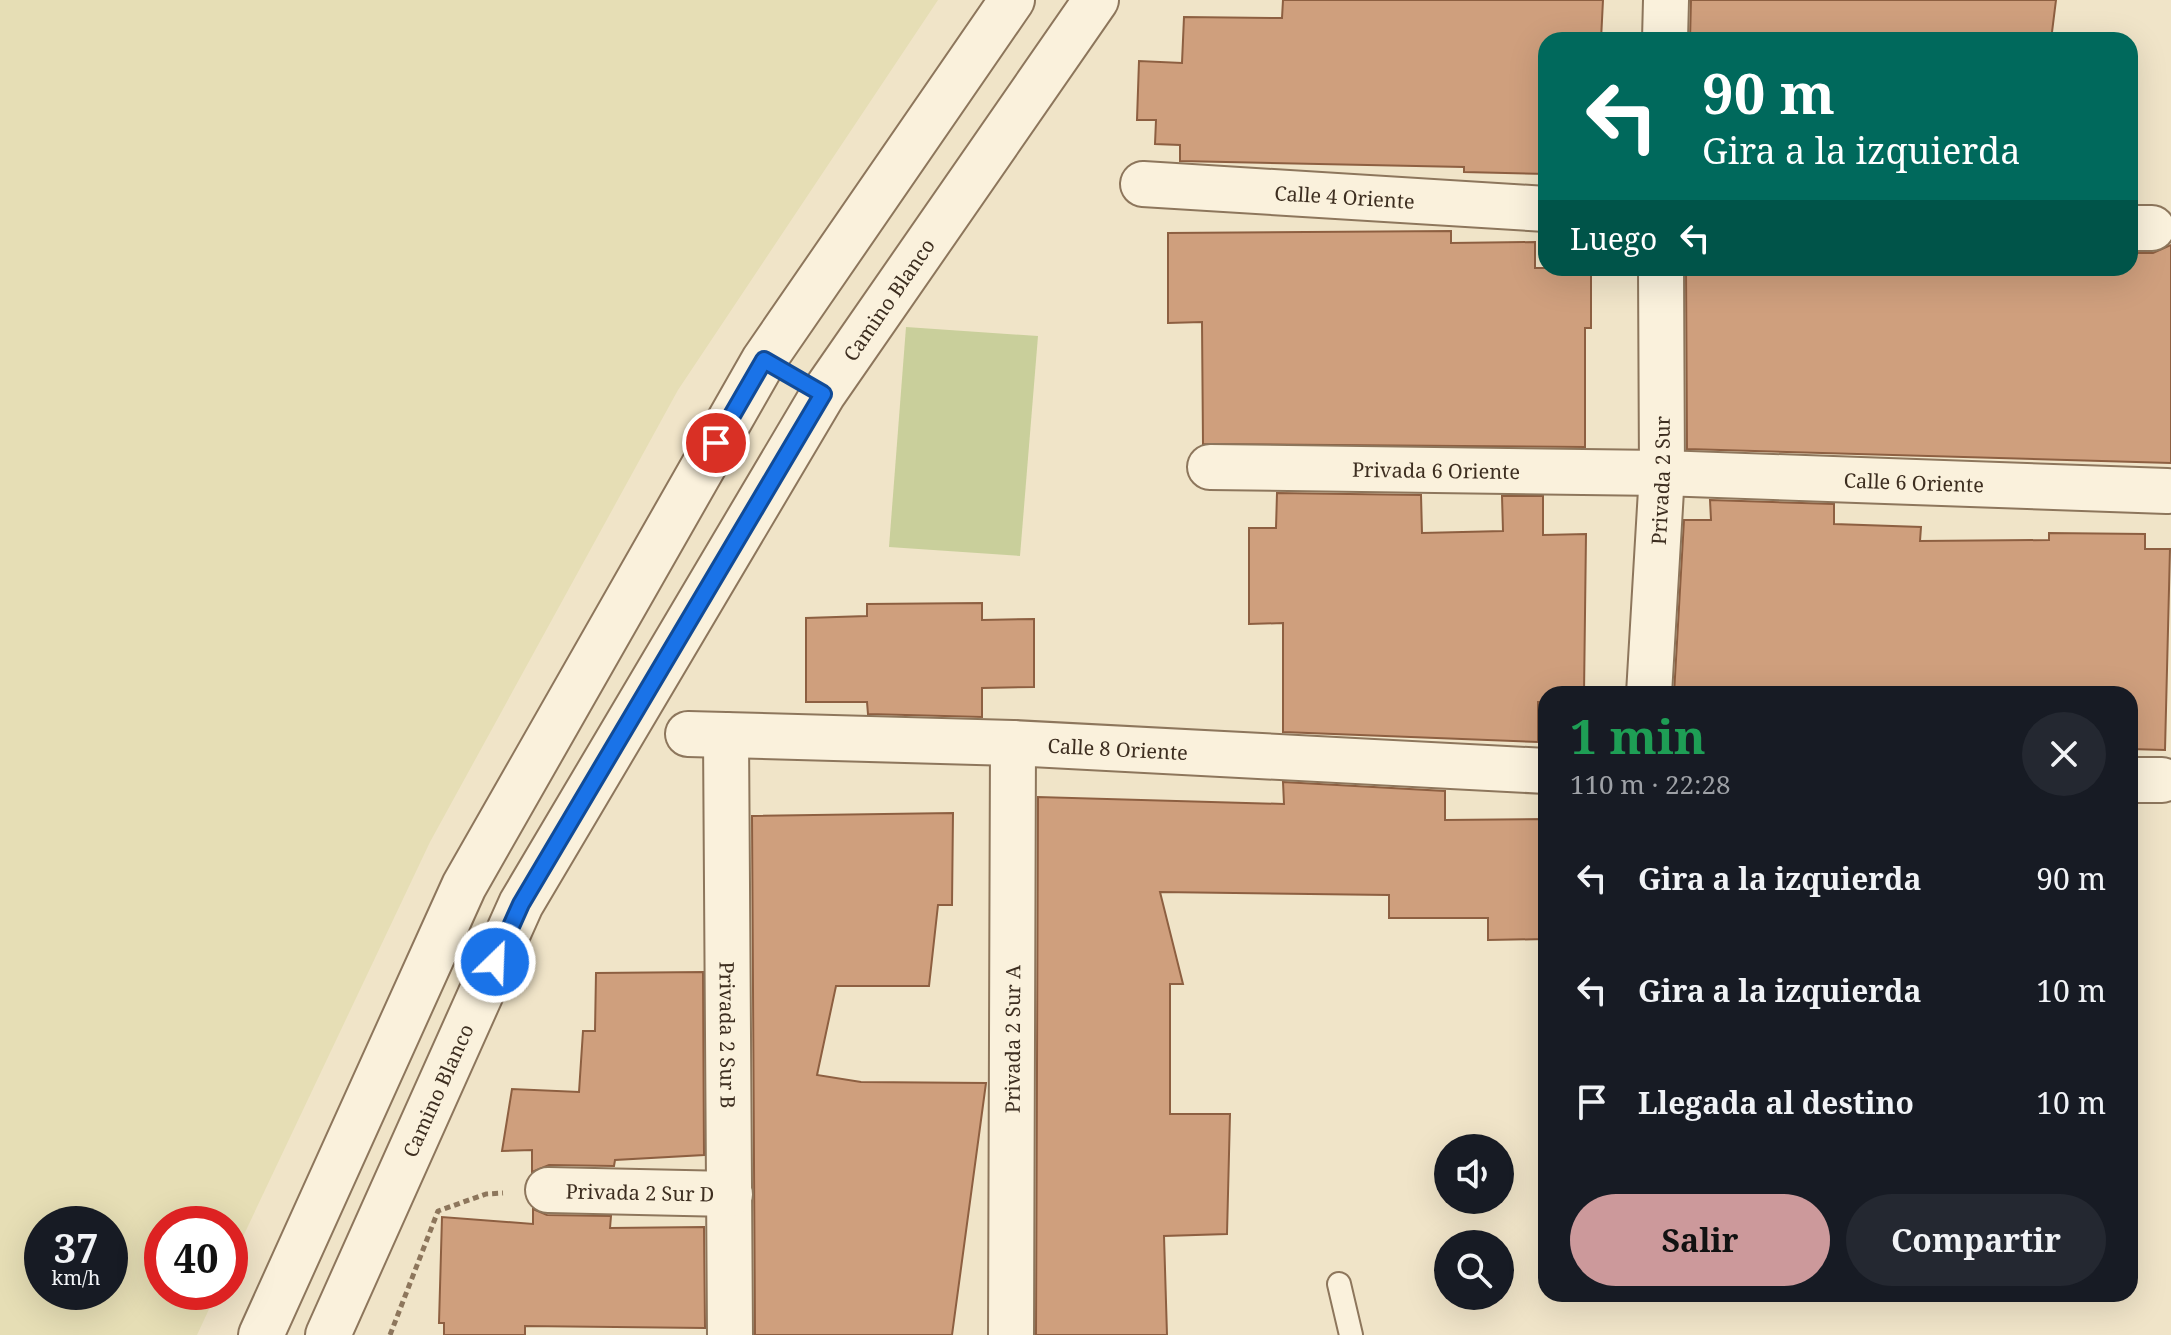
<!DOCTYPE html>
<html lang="es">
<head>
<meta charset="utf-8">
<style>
	:root { --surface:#171b24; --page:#242831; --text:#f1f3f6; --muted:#9ea1a6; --accent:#cc999b }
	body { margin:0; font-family:"Noto Serif",serif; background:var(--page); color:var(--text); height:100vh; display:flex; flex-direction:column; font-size:30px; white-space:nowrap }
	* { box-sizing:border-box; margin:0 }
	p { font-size:26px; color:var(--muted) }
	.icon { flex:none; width:44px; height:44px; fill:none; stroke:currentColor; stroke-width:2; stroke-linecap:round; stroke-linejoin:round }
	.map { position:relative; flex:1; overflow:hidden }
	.details { position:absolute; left:1538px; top:686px; width:600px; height:616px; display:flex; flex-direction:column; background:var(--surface); border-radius:24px; box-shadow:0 8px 32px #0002 }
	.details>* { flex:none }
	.guide { position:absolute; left:1538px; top:32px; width:600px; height:244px; border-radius:24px; box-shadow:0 8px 32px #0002; background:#00695c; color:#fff; overflow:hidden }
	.fabs { position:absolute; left:1434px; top:1134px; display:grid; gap:16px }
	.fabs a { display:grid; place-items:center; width:80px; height:80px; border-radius:50%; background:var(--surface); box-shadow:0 8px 32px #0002; font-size:40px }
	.speed { position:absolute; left:24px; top:1206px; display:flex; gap:16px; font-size:40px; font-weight:700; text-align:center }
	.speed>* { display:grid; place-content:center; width:104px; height:104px; border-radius:50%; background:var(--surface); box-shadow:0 8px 32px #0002; line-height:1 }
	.speed small { font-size:20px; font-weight:400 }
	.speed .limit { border:12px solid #d22; background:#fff; color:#111 }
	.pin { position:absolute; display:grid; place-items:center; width:68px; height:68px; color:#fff; margin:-34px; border:4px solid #fff; border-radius:50%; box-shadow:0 2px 8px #0007 }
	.me { position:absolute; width:88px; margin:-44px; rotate:24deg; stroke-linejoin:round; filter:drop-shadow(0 0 6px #0008) }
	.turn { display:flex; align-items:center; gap:28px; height:168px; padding:0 32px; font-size:36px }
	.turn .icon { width:104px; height:104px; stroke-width:2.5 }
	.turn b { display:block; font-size:56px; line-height:68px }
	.then { display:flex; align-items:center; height:76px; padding:0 32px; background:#0003; gap:16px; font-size:30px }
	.round { display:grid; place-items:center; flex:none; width:84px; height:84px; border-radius:42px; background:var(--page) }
	.overview { display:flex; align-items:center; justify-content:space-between; height:136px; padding:0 32px }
	h1 { font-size:48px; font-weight:700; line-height:60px; color:#1e9e55 }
	.primary-button { display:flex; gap:16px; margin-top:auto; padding:16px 32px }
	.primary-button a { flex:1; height:92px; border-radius:48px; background:var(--accent); color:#111; font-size:32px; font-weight:700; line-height:92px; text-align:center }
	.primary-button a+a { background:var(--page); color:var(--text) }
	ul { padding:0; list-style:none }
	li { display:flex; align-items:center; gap:24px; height:112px; padding:0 32px }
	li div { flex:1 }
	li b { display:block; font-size:30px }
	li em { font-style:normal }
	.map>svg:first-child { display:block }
	.farmland { fill:#e6deb5; fill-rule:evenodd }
	.green { fill:#c9cf9b }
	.building { fill:#cf9f7d; stroke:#8d5f41; stroke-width:2 }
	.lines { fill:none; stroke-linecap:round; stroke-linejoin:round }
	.service-casing { stroke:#8d765c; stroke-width:26 }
	.minor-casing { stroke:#8d765c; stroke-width:48 }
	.tertiary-casing { stroke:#8d765c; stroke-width:48 }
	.path { stroke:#8d765c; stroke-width:5; stroke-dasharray:6 4; stroke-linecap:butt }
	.service { stroke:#faf1dc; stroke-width:22 }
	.minor { stroke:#faf1dc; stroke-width:44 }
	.tertiary { stroke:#faf1dc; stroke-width:44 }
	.route-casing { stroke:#114b97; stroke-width:20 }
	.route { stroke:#1a73e8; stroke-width:14 }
	.labels { text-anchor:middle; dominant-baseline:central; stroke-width:6; stroke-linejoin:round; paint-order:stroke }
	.street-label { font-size:20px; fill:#3d2e20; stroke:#f7eed8 }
</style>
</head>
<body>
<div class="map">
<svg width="2171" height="1335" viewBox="0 0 2171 1335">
	<rect width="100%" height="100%" fill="#f0e4c8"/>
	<path class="farmland" d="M0 0H938L678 390 430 842 230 1264V1224H162V1292H217L197 1335H0ZM42 1224H110V1292H42Z"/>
	<path class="green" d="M906 327 1038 336 1020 556 889 547Z"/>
	<g class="building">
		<path d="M1283 0H1603L1601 40H1546V174L1464 172V167L1180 161V145L1155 144 1156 120H1137L1139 61 1182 63 1184 17 1282 18Z"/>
		<path d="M1691 0H2056L2051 40H1690Z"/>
		<path d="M1451 231V243L1535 242V268H1591V328H1585V447L1203 444 1202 322 1168 323V233Z"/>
		<path d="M2171 245V463L1687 449 1686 268H2130V253H2153Z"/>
		<path d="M1277 493 1421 495 1422 533 1503 531 1502 496H1543V535L1586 534 1584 694H1546V702H1538V742L1283 732V623L1249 624V528H1276Z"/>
		<path d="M1710 500 1834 504V524L1921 527 1920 541 2049 540V533L2145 534V549H2170L2165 750 2130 749V694H1674L1684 520H1711Z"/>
		<path d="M982 603V620L1034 619V687L982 688V717L868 714 867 702H806V618L867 616V604Z"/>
		<path d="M1283 782 1445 791V820L1546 819V939L1488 940V918H1389V895L1160 892 1183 984H1170V1114H1230L1227 1234 1164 1236 1167 1335H1036L1038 797 1284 804Z"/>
		<path d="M953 813 952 905H938L929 986H836L817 1075 861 1082 986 1083 952 1335H755L752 816Z"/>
		<path d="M703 972 704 1155 615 1160 614 1166 549 1165 532 1172V1150L502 1151 512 1089 579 1092 583 1031H595L596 973Z"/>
		<path d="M533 1209 547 1215 611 1216 610 1228 704 1227 705 1328 525 1326V1335H444V1323H439L442 1217 533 1224Z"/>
	</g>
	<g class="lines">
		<g class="service-casing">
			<path id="service" d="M1339 1284 1351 1335"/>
		</g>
		<g class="minor-casing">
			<g id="minor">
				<path d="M1665 40 1666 0"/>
				<path id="s1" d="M1143 184 1546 209"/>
				<path d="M2130 228H2152"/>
				<path id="s2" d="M1210 467 1662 473 2167 491"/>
				<path id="s3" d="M1649 694 1662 473 1661 268"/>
				<path id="s4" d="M688 734 1013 743 1546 771"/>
				<path id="s5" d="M726 735 730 1335"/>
				<path d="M2130 780H2162"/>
				<path id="s6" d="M548 1190 730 1194"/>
				<path id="s7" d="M1011 1335 1013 743"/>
			</g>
		</g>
		<g class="tertiary-casing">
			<g id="tertiary">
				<path d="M261 1335 464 886 764 360 1012 0"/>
				<path id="s8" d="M328 1335 521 904 823 394 1096 0"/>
			</g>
		</g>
		<path class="path" d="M390 1335 438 1211 486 1194 503 1193"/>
		<use href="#service" class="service"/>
		<use href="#minor" class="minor"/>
		<use href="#tertiary" class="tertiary"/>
	</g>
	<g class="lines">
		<g class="route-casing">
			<path id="route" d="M495 962 521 904 823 394 764 360 716 443"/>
		</g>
		<use href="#route" class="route"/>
	</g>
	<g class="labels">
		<g class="street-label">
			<text stroke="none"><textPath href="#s1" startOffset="202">Calle 4 Oriente</textPath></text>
			<text stroke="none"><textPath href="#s8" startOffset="1180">Camino Blanco</textPath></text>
			<text stroke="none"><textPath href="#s2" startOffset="226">Privada 6 Oriente</textPath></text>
			<text stroke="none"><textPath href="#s3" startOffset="214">Privada 2 Sur</textPath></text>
			<text stroke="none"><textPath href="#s2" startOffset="704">Calle 6 Oriente</textPath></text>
			<text stroke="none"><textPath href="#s4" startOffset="430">Calle 8 Oriente</textPath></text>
			<text stroke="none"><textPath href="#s5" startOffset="300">Privada 2 Sur B</textPath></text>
			<text stroke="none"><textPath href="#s7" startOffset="296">Privada 2 Sur A</textPath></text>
			<text stroke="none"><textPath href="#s8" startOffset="268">Camino Blanco</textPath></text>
			<text stroke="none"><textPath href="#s6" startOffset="92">Privada 2 Sur D</textPath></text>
		</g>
	</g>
</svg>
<div class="fabs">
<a><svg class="icon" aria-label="sound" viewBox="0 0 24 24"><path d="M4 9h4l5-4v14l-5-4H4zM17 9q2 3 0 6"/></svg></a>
<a><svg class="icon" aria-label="search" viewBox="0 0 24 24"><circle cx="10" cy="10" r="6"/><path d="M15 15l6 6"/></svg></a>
</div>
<div class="speed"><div>37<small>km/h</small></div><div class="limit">40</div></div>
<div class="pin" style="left:716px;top:443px;background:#d93025"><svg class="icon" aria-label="arrive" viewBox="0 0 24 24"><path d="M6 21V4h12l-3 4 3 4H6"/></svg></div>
<svg class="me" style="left:495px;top:962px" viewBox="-20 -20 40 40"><circle r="17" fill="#1a73e8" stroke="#fff" stroke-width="3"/><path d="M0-11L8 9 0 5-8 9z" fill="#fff"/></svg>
<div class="guide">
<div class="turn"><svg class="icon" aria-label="left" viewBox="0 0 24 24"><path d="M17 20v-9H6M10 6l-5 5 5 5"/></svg><div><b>90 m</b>Gira a la izquierda</div></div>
<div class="then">Luego<svg class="icon" aria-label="left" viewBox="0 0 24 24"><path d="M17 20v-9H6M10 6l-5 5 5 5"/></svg></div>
</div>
<section class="details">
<div class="overview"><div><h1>1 min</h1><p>110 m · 22:28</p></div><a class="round"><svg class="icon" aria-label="close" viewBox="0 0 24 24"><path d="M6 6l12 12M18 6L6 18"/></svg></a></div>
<ul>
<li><svg class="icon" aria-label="left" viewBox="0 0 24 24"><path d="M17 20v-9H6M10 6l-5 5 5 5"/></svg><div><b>Gira a la izquierda</b></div><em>90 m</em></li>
<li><svg class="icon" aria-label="left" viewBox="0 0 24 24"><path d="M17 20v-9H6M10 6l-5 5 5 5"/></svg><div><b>Gira a la izquierda</b></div><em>10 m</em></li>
<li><svg class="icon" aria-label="arrive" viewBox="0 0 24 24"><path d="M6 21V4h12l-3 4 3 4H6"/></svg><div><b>Llegada al destino</b></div><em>10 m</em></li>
</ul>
<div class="primary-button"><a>Salir</a><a>Compartir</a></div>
</section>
</div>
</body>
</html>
